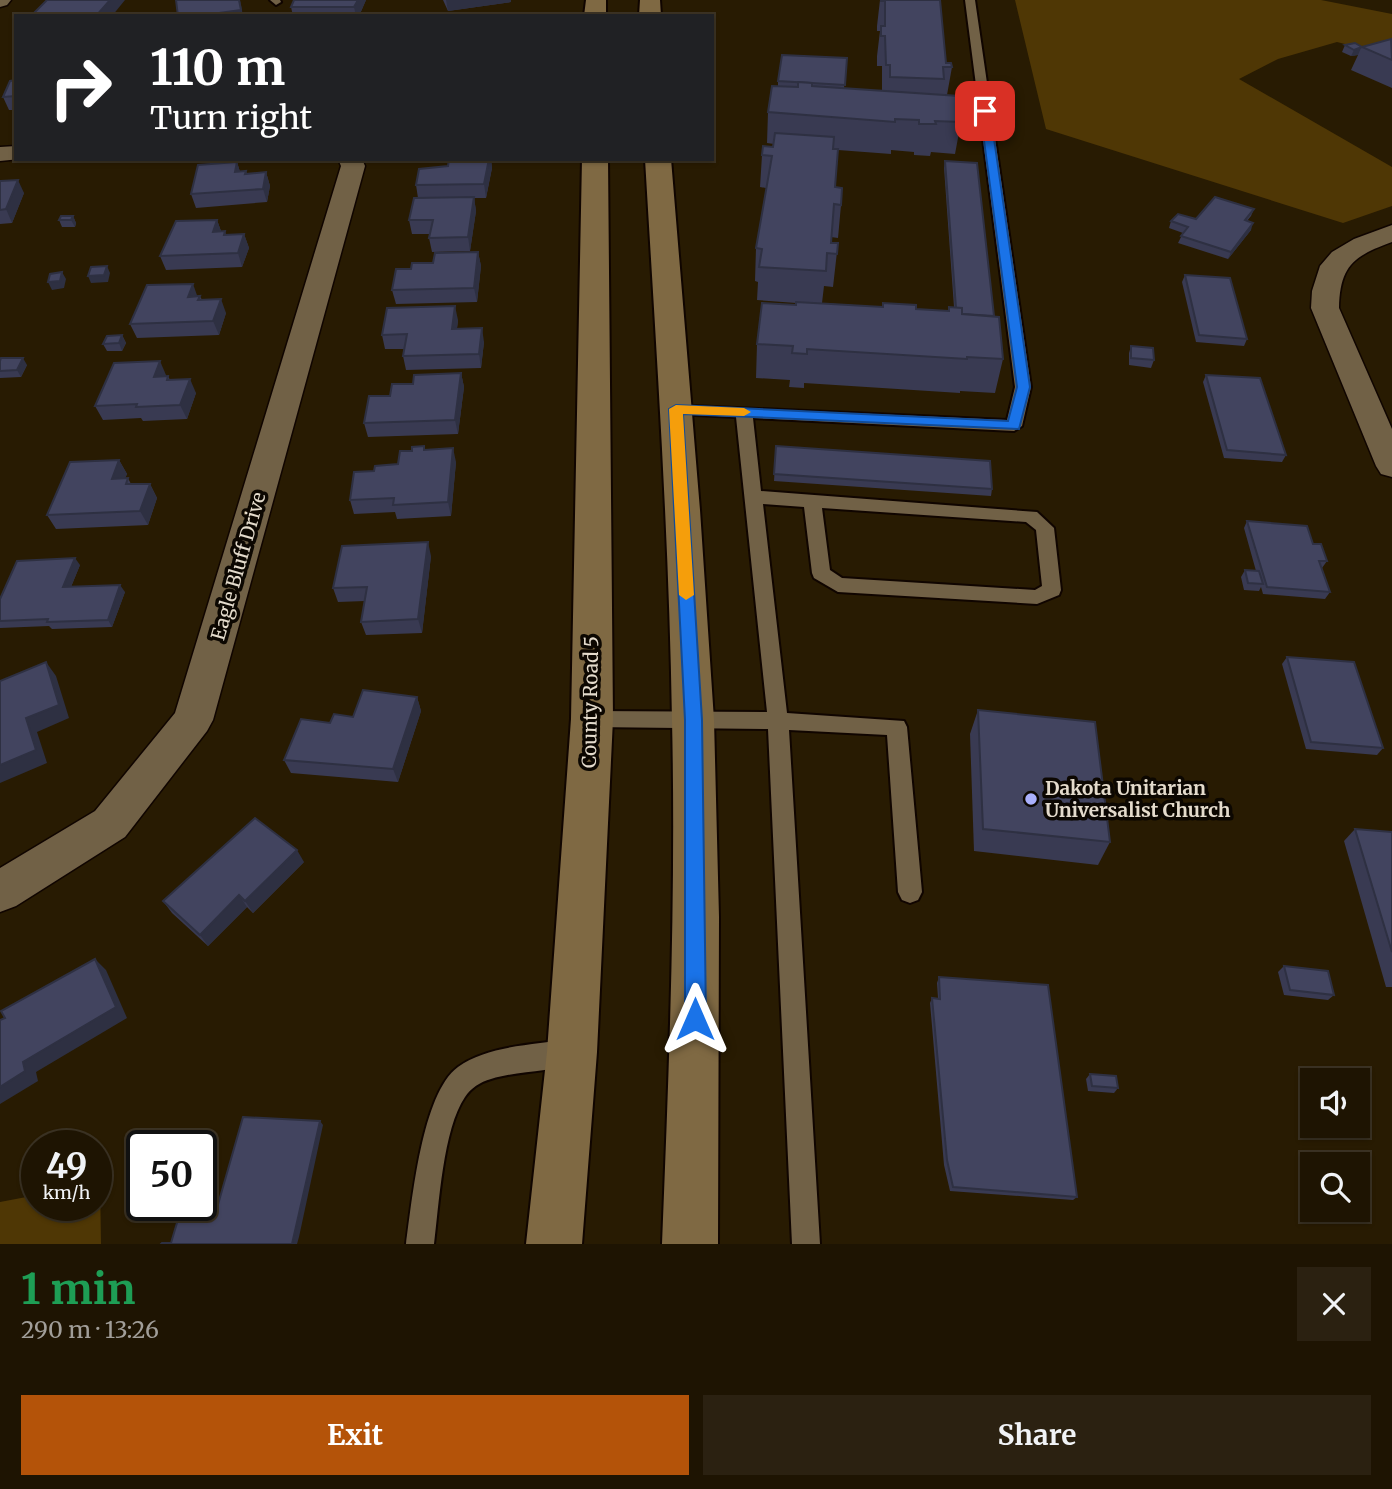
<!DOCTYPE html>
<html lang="en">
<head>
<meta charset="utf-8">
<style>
	:root { --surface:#1e1402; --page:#2b2111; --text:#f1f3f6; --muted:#a19e99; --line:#3c3324; --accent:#b45309 }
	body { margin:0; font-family:Merriweather,serif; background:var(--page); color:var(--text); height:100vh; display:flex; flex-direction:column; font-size:26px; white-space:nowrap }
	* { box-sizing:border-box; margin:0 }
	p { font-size:23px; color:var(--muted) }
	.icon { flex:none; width:38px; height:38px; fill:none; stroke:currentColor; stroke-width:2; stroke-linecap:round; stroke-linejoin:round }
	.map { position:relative; height:1244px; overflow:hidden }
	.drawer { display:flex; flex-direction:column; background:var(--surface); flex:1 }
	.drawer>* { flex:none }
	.banner { position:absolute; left:14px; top:14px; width:700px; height:147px; border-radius:0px; box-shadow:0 2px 5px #0004,0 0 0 2px var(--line); background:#202124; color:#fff; overflow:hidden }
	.controls { position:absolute; left:1300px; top:1068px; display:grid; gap:14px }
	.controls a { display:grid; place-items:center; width:70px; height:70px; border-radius:0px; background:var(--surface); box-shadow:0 2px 5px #0004,0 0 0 2px var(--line); font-size:35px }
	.speed { position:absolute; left:21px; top:1130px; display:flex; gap:14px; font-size:35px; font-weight:700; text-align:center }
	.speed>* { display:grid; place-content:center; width:91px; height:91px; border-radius:50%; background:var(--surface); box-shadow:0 2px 5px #0004,0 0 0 2px var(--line); line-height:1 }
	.speed small { font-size:18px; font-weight:400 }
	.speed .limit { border:4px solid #111; border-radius:10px; background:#fff; color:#111 }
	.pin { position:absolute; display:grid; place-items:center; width:60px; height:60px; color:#fff; margin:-30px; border-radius:14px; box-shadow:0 4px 10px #0006 }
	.me { position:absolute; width:77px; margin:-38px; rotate:0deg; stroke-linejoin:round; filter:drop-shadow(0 0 5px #0008) }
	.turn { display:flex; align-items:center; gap:24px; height:147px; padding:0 21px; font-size:32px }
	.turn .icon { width:91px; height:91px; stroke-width:2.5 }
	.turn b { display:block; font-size:49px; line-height:60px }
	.round { display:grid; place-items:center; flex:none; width:74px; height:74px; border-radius:0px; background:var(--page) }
	.summary { display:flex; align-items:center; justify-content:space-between; height:119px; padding:0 21px }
	h1 { font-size:42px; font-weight:700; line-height:52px; color:#1e9e55 }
	.cta { display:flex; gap:14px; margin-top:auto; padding:14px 21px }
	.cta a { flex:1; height:80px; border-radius:0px; background:var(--accent); color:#fff; font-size:28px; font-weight:700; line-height:80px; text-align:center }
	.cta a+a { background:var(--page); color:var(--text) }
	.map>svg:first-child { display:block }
	.green { fill:#4f3705 }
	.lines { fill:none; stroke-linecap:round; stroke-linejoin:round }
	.service-casing { stroke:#100500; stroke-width:4 }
	.minor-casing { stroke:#100500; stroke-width:3 }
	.secondary-casing { stroke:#100500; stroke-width:4 }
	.service { fill:#716146; fill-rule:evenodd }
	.minor { fill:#716146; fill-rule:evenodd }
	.secondary { fill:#7f6943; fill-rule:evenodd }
	.wall { fill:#393a52 }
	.shaded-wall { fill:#2e3042 }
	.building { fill:#42445f; stroke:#2e3042; stroke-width:2 }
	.route { fill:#1a73e8; stroke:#114b97; stroke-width:2 }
	.slow { fill:#f59e0b }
	.poi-dot { fill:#aab0fb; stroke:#0c0701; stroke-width:2.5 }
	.labels { text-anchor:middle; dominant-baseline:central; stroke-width:7; stroke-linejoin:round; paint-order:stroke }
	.street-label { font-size:19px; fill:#e4dbcc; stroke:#0c0701 }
	.poi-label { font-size:19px; font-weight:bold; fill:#e4dbcc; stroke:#0c0701; text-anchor:start }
</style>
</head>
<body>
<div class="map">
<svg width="1392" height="1244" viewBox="0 0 1392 1244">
	<rect width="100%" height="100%" fill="#281b02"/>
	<g class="green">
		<path d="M1015 0H1321L1392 14V56L1337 42 1278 59 1239 79 1392 167V206L1343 223 1046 129Z"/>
		<path d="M100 1182 101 1244H0V1202L37 1195V1206H96V1183Z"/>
	</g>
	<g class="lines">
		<g class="service-casing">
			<g id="service">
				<path d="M270 0H280L281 2 276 5Z"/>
				<path d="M965 0H975L1031 387 1022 426 1014 431 753 418 761 491 1037 512 1054 528 1061 590 1059 595 1037 604 838 592 814 578 812 573 804 507 763 504 787 713 904 721 907 727 922 892 918 900 910 903 902 900 898 892 887 735 789 730 820 1244H792L768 729 592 727 585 725 582 719 585 713 592 711 767 712 736 417 676 414 670 413 668 409 670 405 1007 420 1015 387ZM822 508 1026 522 1036 530 1042 586 1035 590 842 578 830 570Z"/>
				<path d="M571 1039 580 1043 584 1052 580 1061C552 1073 519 1070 491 1079 480 1082 471 1088 465 1097 443 1129 439 1205 434 1244H406C412 1201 422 1093 458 1067 488 1045 535 1045 571 1039Z"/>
			</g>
		</g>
		<g class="minor-casing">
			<g id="minor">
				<path d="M0 0H11L7 5 0 7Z"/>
				<path d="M16 146V159H20L0 161V147Z"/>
				<path d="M338 159H362L365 166 213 720 207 731 125 837 16 906 0 912V868L95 811 175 713 341 166Z"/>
				<path d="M1392 225V242C1354 256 1340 265 1339 308L1392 429V477L1381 474 1376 466 1311 308 1312 291 1320 266 1332 252 1354 239Z"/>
			</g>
		</g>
		<g class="secondary-casing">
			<g id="secondary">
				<path d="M586 0H606V16H584Z"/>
				<path d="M640 0H660L661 16H639Z"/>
				<path d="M582 159H608L613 719 597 1052 582 1244H526L547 1052 571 719Z"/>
				<path d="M645 159H671L700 510 714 720 719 917 718 1244H662C669 1070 676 895 672 720 669 533 656 346 645 159Z"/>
			</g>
		</g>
		<use href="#service" class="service"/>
		<use href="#minor" class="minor"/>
		<use href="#secondary" class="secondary"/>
	</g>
	<g class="wall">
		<path d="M366 0 359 16H293L291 7Z"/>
		<path d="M443 0H511V2L448 11Z"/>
		<path d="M872 0H940L946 63 952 67 947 95 961 122 955 154 931 152 930 156 914 155V152L891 150V154L838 150 835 187 841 205 838 238 831 237V243H838L833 287 824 286 822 303 948 311 949 307H954L944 168 945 161 994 316 1003 359 995 393 960 391V393L804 383V388L789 387 790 380 756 378 757 344 796 305V303L757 300 758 282 755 281 756 248 766 188 760 187 762 155 773 147 774 144 767 143 768 112 778 86V81L847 58 844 88 882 91V66H877V56L880 31H877V26L880 0Z"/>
		<path d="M1392 39V88L1351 70 1358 55 1351 56 1342 52 1345 45 1362 47Z"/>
		<path d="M16 80V110H9L3 97Z"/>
		<path d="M449 159H491L492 168 486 198H474L476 211 470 251 432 252 429 238 430 234H412L409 220 418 198 416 185 448 166Z"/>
		<path d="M237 162 240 172 246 171 247 174 266 172 270 186 267 202 196 208 191 194Z"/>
		<path d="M0 181 24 193 12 223 0 224Z"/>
		<path d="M1254 209 1251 216 1247 221 1251 230 1228 259 1178 243 1183 233 1169 228 1171 221 1196 219Z"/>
		<path d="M73 216 76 223 75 227H62L59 220Z"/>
		<path d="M217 220 221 231H225L226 235 244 234 249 248 242 267 166 270 160 256Z"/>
		<path d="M478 252 481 266 477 302 396 304 392 290 411 269Z"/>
		<path d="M1185 275 1247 339 1244 346 1196 342 1182 282Z"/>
		<path d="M198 296H200L202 300 226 313 219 335 137 338 130 324Z"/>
		<path d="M458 320 457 329 484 342 481 368 406 370 403 356 404 349H385L382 335Z"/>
		<path d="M122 335 126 343 122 351H107L103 344Z"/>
		<path d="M1131 346 1154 360 1151 368 1129 365V353Z"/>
		<path d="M0 361 27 365 21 377 0 378Z"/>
		<path d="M461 373 464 387 458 434 368 437 364 423 390 396 413 384Z"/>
		<path d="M166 375V376H168L170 380 196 393 187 419 143 421 141 418 103 420 95 406Z"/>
		<path d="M1206 375 1286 455 1282 462 1224 458 1203 382Z"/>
		<path d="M776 446 992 489 991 496 774 481Z"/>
		<path d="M425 450 456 462 451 516 397 519 395 512 354 514 350 500 374 471 398 464Z"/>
		<path d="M119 460 127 474 125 478H128L131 484H150L157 498 148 525 56 529 47 515Z"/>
		<path d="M1247 521 1313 544 1327 561 1322 568 1330 592 1325 599 1263 594 1261 587 1259 591 1244 590 1241 577 1245 570 1256 571 1244 528Z"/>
		<path d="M431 556 422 633 366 635 361 622 365 601 338 602 333 588Z"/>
		<path d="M80 565 71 587 125 592 112 627 52 629 49 626 0 628V599Z"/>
		<path d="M1287 657 1383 748 1377 755 1306 749 1282 664Z"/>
		<path d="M417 697 421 711 398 782 291 773 284 760 330 723Z"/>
		<path d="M978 710 1110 842 1098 865 974 851 970 734Z"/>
		<path d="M1355 829 1392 832V987H1386L1344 841Z"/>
		<path d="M304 862 253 913 247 907 208 946 172 913 163 901Z"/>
		<path d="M1284 966 1334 995 1328 1000 1284 995 1278 972Z"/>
		<path d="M939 977 1077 1197 1073 1200 950 1191 944 1165 930 1003 932 998H938L937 983Z"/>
		<path d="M1090 1074 1118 1088 1114 1093 1088 1091 1086 1079Z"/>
	</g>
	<g class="shaded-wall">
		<path d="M110 0H125L112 16H96Z"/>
		<path d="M240 0 243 16H197L239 0Z"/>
		<path d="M358 0H366L359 16H356L354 7Z"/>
		<path d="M446 0H511V2L448 11Z"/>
		<path d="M1361 48 1358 55 1351 56 1354 50Z"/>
		<path d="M489 159H491L492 168 486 198 484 184Z"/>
		<path d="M237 162 241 175 235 172Z"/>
		<path d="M266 172 270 186 267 202 263 189Z"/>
		<path d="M18 180 24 193 12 223 6 209Z"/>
		<path d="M474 197 476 211 470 251 468 237Z"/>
		<path d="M73 216 76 223 75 227 71 220Z"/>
		<path d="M217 220 222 234 213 232Z"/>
		<path d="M1253 223 1251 230 1228 259 1231 252Z"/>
		<path d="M244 234 249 248 242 267 238 253Z"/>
		<path d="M478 252 481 266 477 302 474 288Z"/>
		<path d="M107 266 110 273 108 282 91 283 88 276Z"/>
		<path d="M62 272 66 279 64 288 52 290 48 282Z"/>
		<path d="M193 284 198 298 188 297Z"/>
		<path d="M221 299 226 313 219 335 213 321Z"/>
		<path d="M455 306 458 320 455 343 452 329Z"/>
		<path d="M482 328 484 342 481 368 479 354Z"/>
		<path d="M122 335 126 343 122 351 119 343Z"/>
		<path d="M23 358 27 365 21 377 17 370Z"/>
		<path d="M160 361 166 375 160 391 154 377Z"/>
		<path d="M461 373 464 387 458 434 455 420Z"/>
		<path d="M190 379 196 393 187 419 180 405Z"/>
		<path d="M453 448 456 462 451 516 448 502Z"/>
		<path d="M119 460 127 474 119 493 112 479Z"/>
		<path d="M150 484 157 498 148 525 140 511Z"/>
		<path d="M428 542 431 556 422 633 418 619Z"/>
		<path d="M75 558 80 565 68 594 63 587Z"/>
		<path d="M120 585 125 592 112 627 108 620Z"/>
		<path d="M46 662 56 676 69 718 37 732 47 763 0 783V765L26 718Z"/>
		<path d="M417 697 421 711 398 782 393 769Z"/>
		<path d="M297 850 304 862 253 913 245 901Z"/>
		<path d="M239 895 247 907 208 946 200 935Z"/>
		<path d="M95 959 106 970 127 1018 36 1072 38 1081 0 1104V1087L23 1062Z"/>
		<path d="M320 1121 323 1125 299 1237 297 1244H292Z"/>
	</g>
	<g class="building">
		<path d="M47 0H110L96 16H31Z"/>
		<path d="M176 0H239L241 10 197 16H178Z"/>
		<path d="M294 0H358L354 7H291Z"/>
		<path d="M881 0H940L946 63H951L952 67H943L944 79 890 77V65H886L885 36H881V26H885V1H881Z"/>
		<path d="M1391 39 1392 60 1362 47Z"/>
		<path d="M1355 43 1362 47 1354 50 1345 45Z"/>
		<path d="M782 55 847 58 845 85 778 81Z"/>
		<path d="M16 80V96L3 97 10 81Z"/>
		<path d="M798 82 812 83V86L959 96 961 122 935 121 936 124H919V120L895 119V122L768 112 772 86 798 87Z"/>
		<path d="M775 133 834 137 833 149H838L835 187 842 188 841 205 834 204 831 243H838L837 254 827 253 826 271 759 267 762 249 756 248 772 156 762 155 763 146 773 147Z"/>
		<path d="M449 159H489L484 184 416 185 419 169 448 166Z"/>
		<path d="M945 161 977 163 994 316 962 314V308H956Z"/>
		<path d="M237 162 235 172 246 171 245 174 266 172 263 189 191 194 198 165Z"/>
		<path d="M18 180 6 209 0 210V181Z"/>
		<path d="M474 197 468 237 429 238 433 220H409L414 198Z"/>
		<path d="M1215 197 1254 209 1245 220 1253 223 1231 252 1181 236 1188 227 1171 221 1178 214 1196 219Z"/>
		<path d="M61 216H73L71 220H59Z"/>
		<path d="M217 220 213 232 225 231 224 235 244 234 238 253 160 256 176 221Z"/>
		<path d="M478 252 474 288 392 290 396 269H411L412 263H433L435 253Z"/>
		<path d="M107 266 104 275 88 276 91 267Z"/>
		<path d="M62 272 60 281 48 282 50 274Z"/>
		<path d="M1185 275 1230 278 1247 339 1199 335Z"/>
		<path d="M193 284 188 297 200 296 198 300 221 299 213 321 130 324 147 285Z"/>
		<path d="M796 302 883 307V303L916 305V309L949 311V307L962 308V314L999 317 1003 359 967 357V359L807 349V354L792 353 793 346 757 344 762 303 796 305Z"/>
		<path d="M455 306 452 329 482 328 479 354 403 356 407 334 382 335 387 308Z"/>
		<path d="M122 335 119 343 103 344 107 336Z"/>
		<path d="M1131 346 1153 348 1154 360 1131 358Z"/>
		<path d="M1 358H23L17 370 0 371V361Z"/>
		<path d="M160 361 154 377 168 376 167 380 190 379 180 405 136 407 137 404 95 406 114 363Z"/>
		<path d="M461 373 455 420 364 423 369 396H390L392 384H413L414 375Z"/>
		<path d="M1206 375 1260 378 1286 455 1227 450Z"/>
		<path d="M424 446V450L453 448 448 502 393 505 394 498 350 500 354 472 374 471 375 466 398 464 400 451H412V447Z"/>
		<path d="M776 446 990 461 992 489 774 474Z"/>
		<path d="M119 460 112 479 128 478 126 484H150L140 511 47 515 70 462Z"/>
		<path d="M1247 521 1307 526 1313 544H1321L1327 561H1319L1330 592 1267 587Z"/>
		<path d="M428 542 418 619 361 622 367 587 333 588 342 546Z"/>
		<path d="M75 558 63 587 120 585 108 620 47 622 48 619 0 621V599L17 561Z"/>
		<path d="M1245 570 1259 571 1263 584 1248 583Z"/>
		<path d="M1287 657 1354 662 1383 748 1311 742Z"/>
		<path d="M46 662 59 705 26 718 36 750 0 765V681Z"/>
		<path d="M363 690 417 697 393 769 284 760 301 719 330 723 334 714 353 717Z"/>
		<path d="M978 710 1095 722 1110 842 983 829Z"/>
		<path d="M255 818 297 850 245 901 239 895 200 935 163 901Z"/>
		<path d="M1355 829 1392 832V952Z"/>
		<path d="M95 959 116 1007 23 1062 25 1071 0 1087V1020L5 1018 1 1011Z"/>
		<path d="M1284 966 1328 971 1334 995 1290 990Z"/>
		<path d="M939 977 1048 985 1077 1197 953 1187 947 1160 932 998 940 999Z"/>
		<path d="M1090 1074 1116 1076 1118 1088 1092 1086Z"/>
		<path d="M243 1117 320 1121 292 1244H161L162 1243H171L182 1206 217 1208Z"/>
	</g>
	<path class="route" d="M985 108 990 111 1030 387 1019 429 683 414 702 720 706 1019 703 1026 695 1029 688 1026 685 1019V720L669 409 676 405 1008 421 1017 387 980 111Z"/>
	<path class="slow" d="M676 405 744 408 751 412 744 416 683 414 694 595 686 600 679 595 669 409Z"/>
	<circle class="poi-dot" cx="1031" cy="799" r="7"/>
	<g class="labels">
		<g class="street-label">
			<text transform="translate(238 566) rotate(-74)">Eagle Bluff Drive</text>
			<text transform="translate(590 702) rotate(-89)">County Road 5</text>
		</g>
		<g class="poi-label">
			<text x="1045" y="788">Dakota Unitarian<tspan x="1045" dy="22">Universalist Church</tspan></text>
		</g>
	</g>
</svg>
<div class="controls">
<a><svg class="icon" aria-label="sound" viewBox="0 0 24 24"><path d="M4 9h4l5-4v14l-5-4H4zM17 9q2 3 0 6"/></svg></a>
<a><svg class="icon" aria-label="search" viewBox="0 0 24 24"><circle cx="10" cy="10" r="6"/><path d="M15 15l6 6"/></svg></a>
</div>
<div class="speed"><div>49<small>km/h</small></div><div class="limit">50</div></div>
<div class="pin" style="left:985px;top:111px;background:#d93025"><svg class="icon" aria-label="arrive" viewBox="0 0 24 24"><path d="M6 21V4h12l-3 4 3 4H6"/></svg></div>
<svg class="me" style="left:695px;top:1019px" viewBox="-20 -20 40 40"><path d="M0-17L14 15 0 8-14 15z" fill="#1a73e8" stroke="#fff" stroke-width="4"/></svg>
<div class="banner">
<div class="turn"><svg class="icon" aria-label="right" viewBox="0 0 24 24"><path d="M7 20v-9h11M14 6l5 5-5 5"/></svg><div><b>110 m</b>Turn right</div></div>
</div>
</div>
<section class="drawer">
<div class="summary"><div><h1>1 min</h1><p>290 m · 13:26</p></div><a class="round"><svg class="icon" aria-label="close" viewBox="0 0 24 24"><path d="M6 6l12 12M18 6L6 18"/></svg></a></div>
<div class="cta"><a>Exit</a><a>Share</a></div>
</section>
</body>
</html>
